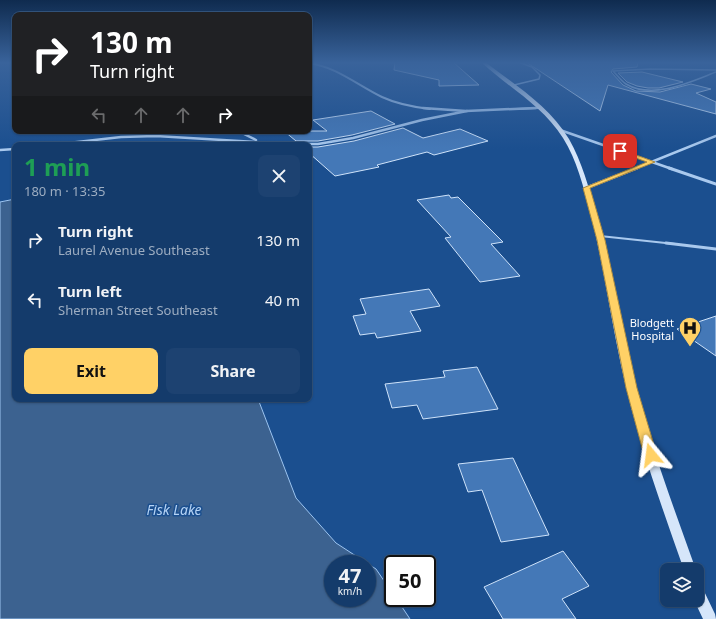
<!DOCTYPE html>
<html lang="en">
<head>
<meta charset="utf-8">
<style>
	:root { --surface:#143b6b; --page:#1d4271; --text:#f1f3f6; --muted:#9dadc1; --line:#33557e; --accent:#ffd166 }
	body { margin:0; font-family:"Noto Sans",sans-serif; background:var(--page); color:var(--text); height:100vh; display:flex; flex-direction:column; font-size:15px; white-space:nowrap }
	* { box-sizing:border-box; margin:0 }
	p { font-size:13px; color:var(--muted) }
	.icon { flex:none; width:22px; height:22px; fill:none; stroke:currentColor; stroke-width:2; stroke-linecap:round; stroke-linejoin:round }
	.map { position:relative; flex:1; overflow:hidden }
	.sheet { position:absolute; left:12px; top:142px; width:300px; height:260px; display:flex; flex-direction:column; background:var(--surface); border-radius:8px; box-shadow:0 1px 3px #0004,0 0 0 1px var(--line) }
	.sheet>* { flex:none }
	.guide { position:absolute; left:12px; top:12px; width:300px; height:122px; border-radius:8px; box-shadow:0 1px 3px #0004,0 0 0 1px var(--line); background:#202124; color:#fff; overflow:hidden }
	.controls { position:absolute; left:660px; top:563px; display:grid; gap:8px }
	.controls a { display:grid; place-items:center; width:44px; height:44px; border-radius:8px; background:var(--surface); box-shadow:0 1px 3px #0004,0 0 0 1px var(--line); font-size:20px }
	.speed { position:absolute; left:324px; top:555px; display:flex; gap:8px; font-size:20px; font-weight:700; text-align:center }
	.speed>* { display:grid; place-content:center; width:52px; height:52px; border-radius:50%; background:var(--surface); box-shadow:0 1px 3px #0004,0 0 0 1px var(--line); line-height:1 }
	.speed small { font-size:10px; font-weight:400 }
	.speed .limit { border:2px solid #111; border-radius:6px; background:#fff; color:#111 }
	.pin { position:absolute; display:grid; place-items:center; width:34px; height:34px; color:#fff; margin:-17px; border-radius:8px; box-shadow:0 2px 6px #0006 }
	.me { position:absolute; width:44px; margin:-22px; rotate:344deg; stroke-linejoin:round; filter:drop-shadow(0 0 3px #0008) }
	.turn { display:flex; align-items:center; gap:14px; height:84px; padding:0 12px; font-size:18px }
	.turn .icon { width:52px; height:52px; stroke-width:2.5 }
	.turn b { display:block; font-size:28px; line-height:34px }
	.lanes { display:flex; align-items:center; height:38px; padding:0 12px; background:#0003; justify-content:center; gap:20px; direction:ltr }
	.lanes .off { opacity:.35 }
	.round { display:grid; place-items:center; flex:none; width:42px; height:42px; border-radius:8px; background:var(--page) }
	.summary { display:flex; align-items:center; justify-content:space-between; height:68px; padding:0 12px }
	h1 { font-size:24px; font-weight:700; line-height:30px; color:#1e9e55 }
	.primary-button { display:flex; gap:8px; margin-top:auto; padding:8px 12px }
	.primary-button a { flex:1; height:46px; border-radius:8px; background:var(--accent); color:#111; font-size:16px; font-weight:700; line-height:46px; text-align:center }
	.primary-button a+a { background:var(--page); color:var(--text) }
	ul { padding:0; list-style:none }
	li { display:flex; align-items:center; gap:12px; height:60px; padding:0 12px }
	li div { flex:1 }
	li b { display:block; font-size:15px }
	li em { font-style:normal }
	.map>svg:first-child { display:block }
	.water { fill:#3c6290; stroke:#9cc4f0; fill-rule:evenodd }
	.building { fill:#4478b7; stroke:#cfe3fa }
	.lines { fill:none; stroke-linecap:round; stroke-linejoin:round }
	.lane-far2 { stroke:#a9c9ee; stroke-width:1.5 }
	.lane-far1 { stroke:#a9c9ee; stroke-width:2 }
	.lane { stroke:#a9c9ee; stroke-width:3 }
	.street-far2 { stroke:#a9c9ee; stroke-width:2 }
	.street-far1 { stroke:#a9c9ee; stroke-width:2.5 }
	.street { stroke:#a9c9ee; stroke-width:3 }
	.secondary { fill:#d6e6fa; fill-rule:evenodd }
	.route { fill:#ffd166; stroke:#a68842 }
	.labels { text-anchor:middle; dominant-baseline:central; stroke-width:3; stroke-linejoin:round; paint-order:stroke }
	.poi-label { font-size:11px; fill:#fff; stroke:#1b4f8f; text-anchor:end }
	.near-water-label { font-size:14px; font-style:italic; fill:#b5d3f5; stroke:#1b4f8f }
</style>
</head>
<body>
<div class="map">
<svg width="716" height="619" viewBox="0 0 716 619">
	<rect width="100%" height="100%" fill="#1b4f8f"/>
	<path class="water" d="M15 199V399H258L296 498 336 543 376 569 393 594V598H396L410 619H0V202ZM333 564H367V598H333Z"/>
	<g class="building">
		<path d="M395 62H453L479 85 439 86V80L394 70Z"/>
		<path d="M526 62H638L637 67 613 69 611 72 623 85 636 91 660 92 691 84 711 89 696 93 716 102V114L608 85 600 111Z"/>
		<path d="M642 72 683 82 659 88H648L637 86 627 82 618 73Z"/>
		<path d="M371 111 395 124 352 135 318 141H296L284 131H327L313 120Z"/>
		<path d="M403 128 423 138 460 129 488 141 434 155 427 152 377 165 379 167 335 176 309 153V147H318L354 141Z"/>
		<path d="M449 195 451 198 458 197 503 242 491 244 520 276 480 282 445 238 451 237 417 200Z"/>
		<path d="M429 289 440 306 410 311 421 331 377 338 375 333 360 335 353 316 366 314 360 299Z"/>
		<path d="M716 316V356L677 329Z"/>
		<path d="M477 367 498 409 423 419 417 405 392 408 385 384 445 377 443 371Z"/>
		<path d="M513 458 549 535 501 542 482 490 468 492 458 464Z"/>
		<path d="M563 551 589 586 562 599 576 619H503L484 587Z"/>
	</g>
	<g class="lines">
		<g class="lane-far2">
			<path d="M716 70 650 69 613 71C617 75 621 81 626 84 653 100 690 82 716 72"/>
			<path d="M514 85 539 79 540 75 532 67 518 62"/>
		</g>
		<path class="lane-far1" d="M600 236 675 244"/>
		<path class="lane" d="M666 243 716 249"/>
		<g class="street-far2">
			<path d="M309 63C337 67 357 85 382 97 397 104 413 107 430 109"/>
			<path d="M516 109 539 108"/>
		</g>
		<g class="street-far1">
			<path d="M423 108 466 111 536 108"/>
			<path d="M560 130 672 169"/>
			<path d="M238 131 256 140"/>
			<path d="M51 145 121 137 156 136 289 144H318L353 138 422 120 467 111"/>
			<path d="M0 150 15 149"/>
			<path d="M634 169 716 136"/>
		</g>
		<g class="street">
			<path d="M669 168 716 184"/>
			<path d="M586 188 637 168"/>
		</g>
		<g class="secondary">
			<path d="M481 62H485C515 85 549 106 569 139 582 162 589 188 596 213 610 263 618 315 630 366 647 436 672 503 696 570H684C660 502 636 435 621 365 610 314 603 262 590 211 583 186 577 160 563 138 542 105 509 88 481 62Z"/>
			<path d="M697 585 702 587 715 614 716 619H703L694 600H697Z"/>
		</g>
	</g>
	<linearGradient id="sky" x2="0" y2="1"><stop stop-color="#0f2b4f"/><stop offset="0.42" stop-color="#39639b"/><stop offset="1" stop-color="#39639b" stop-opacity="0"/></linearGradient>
	<rect width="716" height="149" fill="url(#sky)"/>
	<path class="route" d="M618 150H623L655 162 590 188 605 240 637 388 657 455 655 458 651 460 646 458 644 455 626 388 597 240 583 188 647 162 618 152Z"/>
	<defs>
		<g id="hospital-pin" transform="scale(1.15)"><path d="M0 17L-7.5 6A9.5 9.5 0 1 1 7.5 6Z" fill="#ffd166" stroke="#1b4f8f"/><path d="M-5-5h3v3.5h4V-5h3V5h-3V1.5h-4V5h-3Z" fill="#111"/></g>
	</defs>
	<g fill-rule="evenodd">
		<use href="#hospital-pin" x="690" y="328"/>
	</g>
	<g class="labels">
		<g class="poi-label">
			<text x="674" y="322">Blodgett<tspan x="674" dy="13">Hospital</tspan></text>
		</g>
		<g class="near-water-label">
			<text x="174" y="509">Fisk Lake</text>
		</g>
	</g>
</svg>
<div class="controls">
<a><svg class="icon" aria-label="layers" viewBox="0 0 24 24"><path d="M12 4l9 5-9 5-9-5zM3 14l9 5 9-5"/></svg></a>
</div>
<div class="speed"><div>47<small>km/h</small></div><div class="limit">50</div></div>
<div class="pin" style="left:620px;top:151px;background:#d93025"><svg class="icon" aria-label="arrive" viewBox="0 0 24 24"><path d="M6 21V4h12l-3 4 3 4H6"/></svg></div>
<svg class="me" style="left:651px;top:455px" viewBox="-20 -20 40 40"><path d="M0-17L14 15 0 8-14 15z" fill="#ffd166" stroke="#fff" stroke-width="4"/></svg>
<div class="guide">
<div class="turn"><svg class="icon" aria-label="right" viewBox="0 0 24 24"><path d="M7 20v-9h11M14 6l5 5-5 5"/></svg><div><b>130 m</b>Turn right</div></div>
<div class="lanes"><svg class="icon off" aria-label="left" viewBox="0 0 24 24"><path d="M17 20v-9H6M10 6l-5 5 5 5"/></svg><svg class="icon off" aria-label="ahead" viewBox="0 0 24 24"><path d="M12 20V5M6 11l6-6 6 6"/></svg><svg class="icon off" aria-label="ahead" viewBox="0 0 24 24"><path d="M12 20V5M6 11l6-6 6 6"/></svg><svg class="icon" aria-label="right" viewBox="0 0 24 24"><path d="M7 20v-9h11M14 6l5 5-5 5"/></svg></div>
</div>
<section class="sheet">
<div class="summary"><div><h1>1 min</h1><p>180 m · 13:35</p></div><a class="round"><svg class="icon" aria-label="close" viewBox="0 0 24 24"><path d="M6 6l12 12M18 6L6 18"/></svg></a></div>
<ul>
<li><svg class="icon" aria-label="right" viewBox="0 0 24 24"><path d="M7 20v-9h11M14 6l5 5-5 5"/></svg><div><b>Turn right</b><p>Laurel Avenue Southeast</p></div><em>130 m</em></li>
<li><svg class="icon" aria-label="left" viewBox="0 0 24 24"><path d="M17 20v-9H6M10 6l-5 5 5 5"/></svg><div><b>Turn left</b><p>Sherman Street Southeast</p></div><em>40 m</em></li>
</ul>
<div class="primary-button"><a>Exit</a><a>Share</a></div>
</section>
</div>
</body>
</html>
